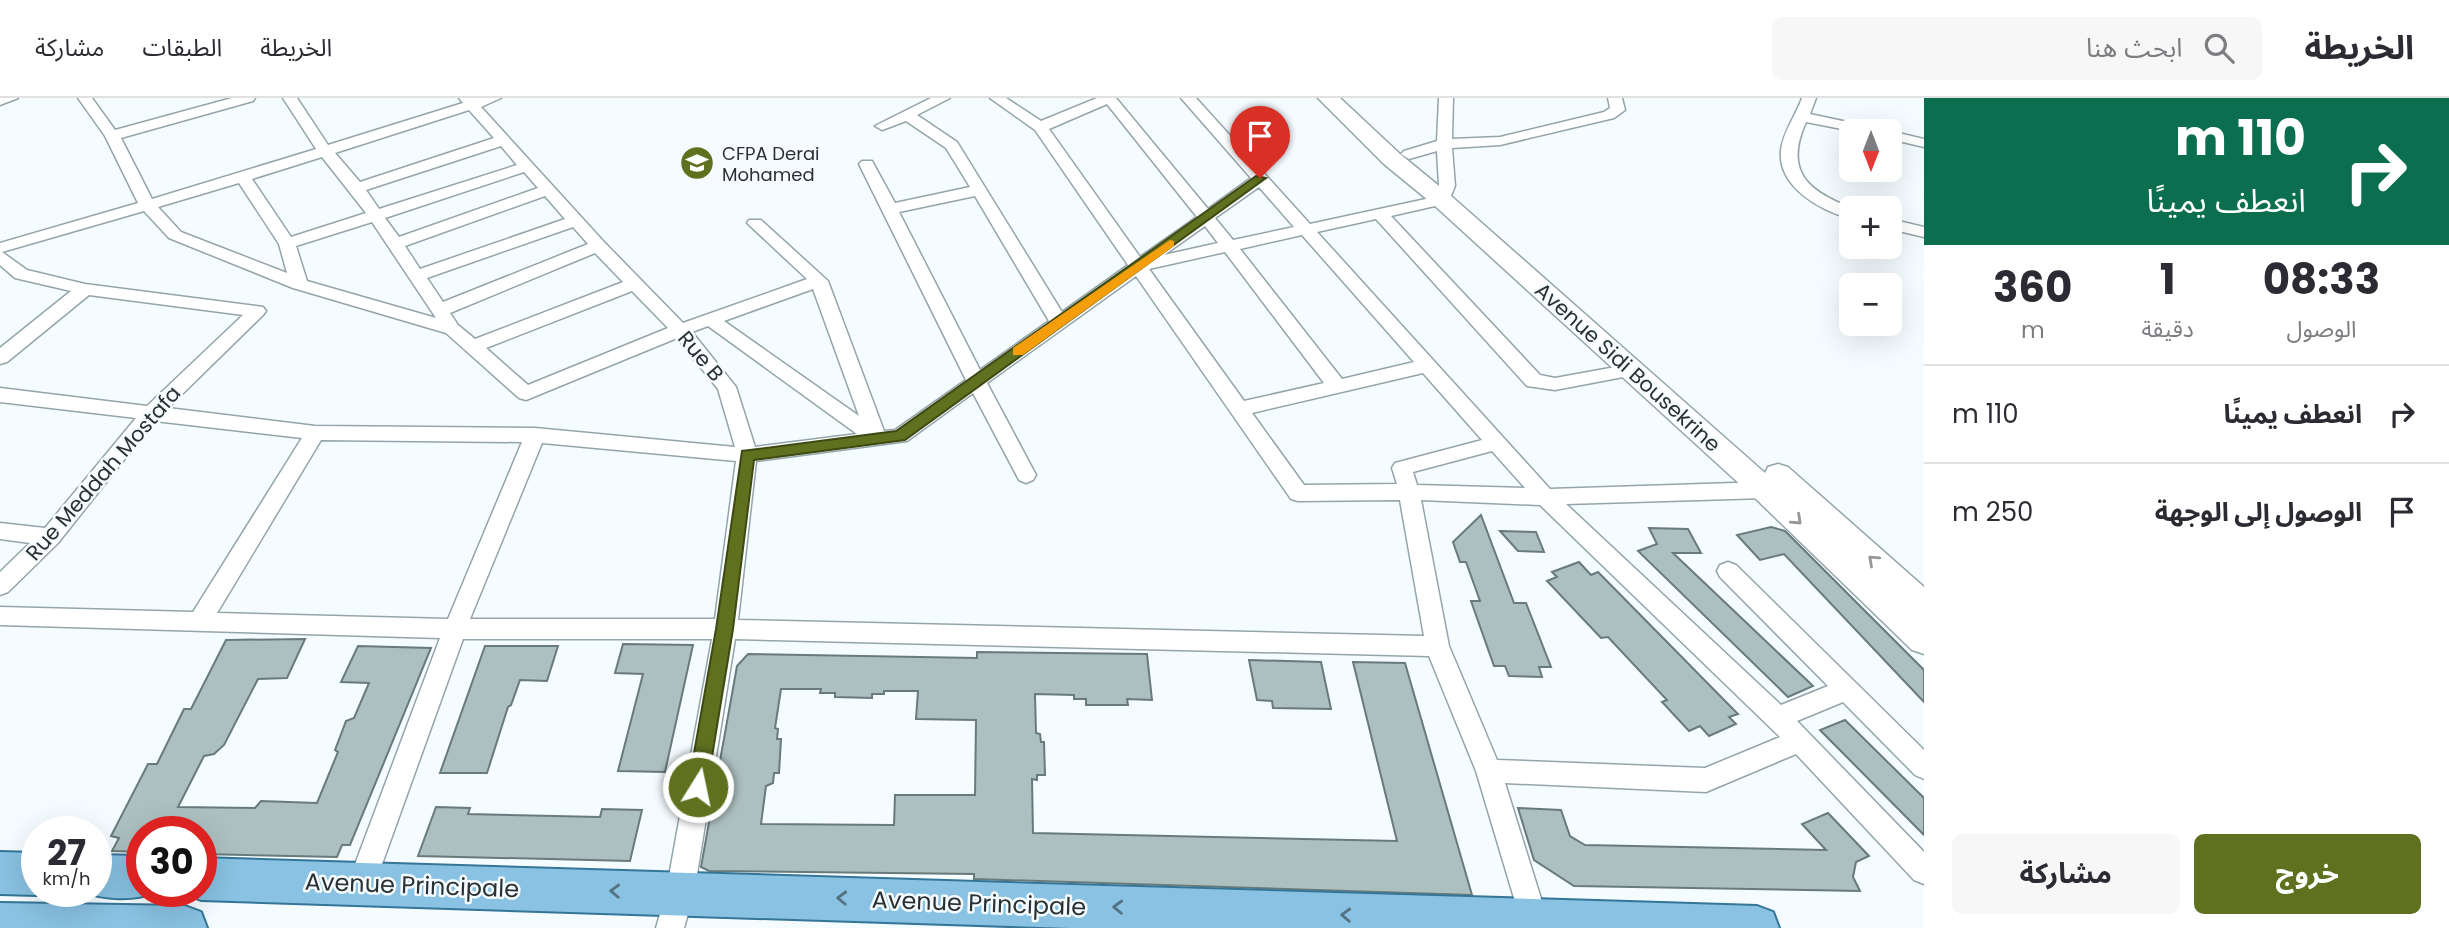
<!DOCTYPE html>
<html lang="ar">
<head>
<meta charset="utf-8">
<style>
	:root { --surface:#fff; --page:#f7f7f7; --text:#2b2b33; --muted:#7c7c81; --line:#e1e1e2; --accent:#5f711e }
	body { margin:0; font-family:Poppins,"Noto Sans Arabic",sans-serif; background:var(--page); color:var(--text); direction:rtl; height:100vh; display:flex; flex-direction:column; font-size:26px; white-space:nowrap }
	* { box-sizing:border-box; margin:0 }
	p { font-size:23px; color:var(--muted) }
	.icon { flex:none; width:38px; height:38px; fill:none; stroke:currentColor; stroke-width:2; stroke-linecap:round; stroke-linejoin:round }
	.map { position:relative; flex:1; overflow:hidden; direction:ltr }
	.sheet { display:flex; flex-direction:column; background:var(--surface); width:525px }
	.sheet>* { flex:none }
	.hud { background:#0b6e4f; color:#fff; overflow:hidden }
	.needle { width:46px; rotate:180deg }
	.tools { position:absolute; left:1839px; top:21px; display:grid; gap:14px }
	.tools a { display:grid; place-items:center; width:63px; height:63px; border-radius:10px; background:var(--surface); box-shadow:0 7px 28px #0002; font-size:35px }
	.speed { position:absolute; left:21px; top:718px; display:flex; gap:14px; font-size:35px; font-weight:700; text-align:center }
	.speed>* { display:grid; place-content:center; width:91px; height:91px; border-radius:50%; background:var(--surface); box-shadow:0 7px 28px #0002; line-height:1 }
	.speed small { font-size:18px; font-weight:400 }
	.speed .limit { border:10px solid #d22; background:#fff; color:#111 }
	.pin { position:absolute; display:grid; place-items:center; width:60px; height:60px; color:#fff; margin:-72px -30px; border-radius:50% 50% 50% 0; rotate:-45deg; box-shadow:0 0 7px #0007 }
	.pin .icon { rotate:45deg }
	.me { position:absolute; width:77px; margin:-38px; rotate:10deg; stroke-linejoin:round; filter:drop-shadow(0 0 5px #0008) }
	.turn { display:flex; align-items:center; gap:24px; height:147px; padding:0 28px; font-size:32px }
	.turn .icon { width:91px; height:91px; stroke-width:2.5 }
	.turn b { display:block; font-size:49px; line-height:60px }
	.eta { display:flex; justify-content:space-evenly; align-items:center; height:119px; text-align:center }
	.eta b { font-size:42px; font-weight:700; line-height:49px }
	.button { display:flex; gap:14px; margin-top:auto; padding:14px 28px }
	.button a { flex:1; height:80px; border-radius:10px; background:var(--accent); color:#fff; font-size:28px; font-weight:700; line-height:80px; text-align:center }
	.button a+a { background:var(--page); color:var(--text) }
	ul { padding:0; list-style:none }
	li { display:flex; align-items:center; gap:21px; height:98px; padding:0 28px; border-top:2px solid var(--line) }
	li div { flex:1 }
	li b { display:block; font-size:26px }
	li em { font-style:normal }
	header { display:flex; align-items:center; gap:42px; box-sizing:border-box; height:98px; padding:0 35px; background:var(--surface); border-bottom:2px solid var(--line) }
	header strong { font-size:33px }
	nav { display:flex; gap:38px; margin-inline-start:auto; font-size:24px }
	.search { width:490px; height:63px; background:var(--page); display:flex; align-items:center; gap:18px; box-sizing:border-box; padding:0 24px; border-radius:10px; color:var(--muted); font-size:26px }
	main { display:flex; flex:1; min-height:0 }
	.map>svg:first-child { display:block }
	.building { fill:#adc0c0; stroke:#687a7a; stroke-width:2; fill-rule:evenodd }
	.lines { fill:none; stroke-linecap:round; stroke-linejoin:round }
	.street-casing { stroke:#93a5aa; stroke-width:3 }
	.secondary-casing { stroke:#93a5aa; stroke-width:3 }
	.primary-casing { stroke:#347598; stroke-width:4 }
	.street { fill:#fff; fill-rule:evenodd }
	.secondary { fill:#fff; fill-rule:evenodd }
	.primary { fill:#89c2e2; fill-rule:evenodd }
	.oneway { stroke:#949899 }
	.oneway2 { stroke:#557282 }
	.route { fill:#5f711e; stroke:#3e4914; stroke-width:2 }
	.slow { fill:#f59e0b }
	.labels { text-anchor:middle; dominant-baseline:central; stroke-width:5; stroke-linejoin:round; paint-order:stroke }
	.far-poi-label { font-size:18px; fill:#2a3133; stroke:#f5fcff; text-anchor:start }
	.street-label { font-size:21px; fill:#2a3133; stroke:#f5fcff }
	.near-street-label { font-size:24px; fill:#2a3133; stroke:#f5fcff }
</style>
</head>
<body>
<header>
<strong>الخريطة</strong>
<div class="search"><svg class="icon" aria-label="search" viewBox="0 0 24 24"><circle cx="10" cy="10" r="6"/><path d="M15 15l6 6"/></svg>ابحث هنا</div>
<nav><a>الخريطة</a><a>الطبقات</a><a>مشاركة</a></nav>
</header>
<main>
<section class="sheet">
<div class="hud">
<div class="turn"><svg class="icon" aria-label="right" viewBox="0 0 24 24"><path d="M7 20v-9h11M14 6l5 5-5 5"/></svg><div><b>110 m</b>انعطف يمينًا</div></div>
</div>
<div class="eta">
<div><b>08:33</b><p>الوصول</p></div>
<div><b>1</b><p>دقيقة</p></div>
<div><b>360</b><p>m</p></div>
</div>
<ul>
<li><svg class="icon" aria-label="right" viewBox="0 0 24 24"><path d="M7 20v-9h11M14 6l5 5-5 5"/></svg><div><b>انعطف يمينًا</b></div><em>110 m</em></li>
<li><svg class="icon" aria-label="arrive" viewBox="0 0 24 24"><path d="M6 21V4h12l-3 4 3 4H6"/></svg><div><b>الوصول إلى الوجهة</b></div><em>250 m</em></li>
</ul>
<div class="button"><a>خروج</a><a>مشاركة</a></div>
</section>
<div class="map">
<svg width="1924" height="830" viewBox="0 0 1924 830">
	<rect width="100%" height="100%" fill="#f5fcff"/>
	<g class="building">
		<path d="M1481 417 1514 505H1526L1551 569H1539L1542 579 1509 578 1505 568H1494L1471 503H1480L1466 464H1460L1453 444Z"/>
		<path d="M1771 429 1785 433 1924 572V604L1784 456 1760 462 1737 437Z"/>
		<path d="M1649 430 1688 431 1701 455H1673L1813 588 1788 599 1638 453 1657 446Z"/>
		<path d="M1500 433 1536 434 1544 454 1518 453Z"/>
		<path d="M1579 464 1591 477 1598 474 1738 616 1729 619 1736 626 1709 638 1700 628 1689 633 1662 604 1667 602 1608 539 1601 540 1547 483 1557 479 1552 474Z"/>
		<path d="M305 541 287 580 258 581 224 647 214 656 204 658 178 709 255 710 261 703 317 705 338 654 335 652 346 623 354 620 369 585 341 584 358 548 431 550 350 747H342L337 759 201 756V733H142V754L112 753 119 740 111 738 148 666H157L184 611H191L226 542Z"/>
		<path d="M623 546 693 547 665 674 618 673 643 576 615 575Z"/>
		<path d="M485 548H558L547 583 520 582 511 607 508 609 487 675H440Z"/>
		<path d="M977 554 1147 556 1152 602 1127 601 1128 607H1086V601H1074V597L1035 596 1036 635 1040 636 1041 644H1044L1045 677H1037V682L1032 681 1033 735 1397 743 1353 564 1405 565 1472 797 974 781V776L709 773 701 769 737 568 748 556 977 560ZM781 591H821L820 595H835V599L872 600V596H884V593H918L916 621 976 622 975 697H895L894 727 761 726 766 688 773 685 774 675H779L781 641H777L778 631 775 630Z"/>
		<path d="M1249 562 1321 564 1331 611 1273 610 1272 603 1257 602Z"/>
		<path d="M1845 622 1924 700V737L1820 632Z"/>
		<path d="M436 709 470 710 468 716 600 719 602 711 642 712 630 763 418 758Z"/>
		<path d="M1518 710 1561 712 1570 738 1585 747 1826 752 1802 726 1828 715 1869 758 1856 764 1853 779 1860 793 1574 788 1534 762Z"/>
	</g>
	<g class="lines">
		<g class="street-casing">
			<g id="street">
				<path d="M0 0H18L0 7Z"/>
				<path d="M78 0H92L115 32 232 0H255L253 3 121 40 152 101 316 51 283 0H297L328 47 463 5 459 0H501L481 9 604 144 683 225 807 181 747 125 749 122H761L828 183 884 333 895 332 966 282 859 66 862 63H872L895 105 970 89 946 50 906 23 882 32 875 28 931 0H950L917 17 957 44 1062 214 1128 167 1035 32 990 0H1006L1041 23 1097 0H1116L1208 111 1251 80 1181 0H1196L1310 126 1435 99 1439 88 1437 53 1409 61 1401 56 1404 53 1437 43 1439 0H1453L1452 41 1500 39 1604 14 1610 10 1608 0H1622L1625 12 1614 20 1500 47 1452 50 1455 88 1448 105 1391 118 1540 277 1555 280 1632 266 1639 268 1641 272 1639 276 1555 292 1527 288 1376 121 1317 134 1550 391 1765 384 1772 387 1775 392 1772 397 1765 400 1566 406 1781 607 1828 588 1720 479 1717 473 1720 467 1728 464 1736 467 1924 652V681L1915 677 1843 604 1797 623 1924 754V786L1914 782 1796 656 1706 694 1505 685 1548 823 1545 830H1523L1476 673 1429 558 735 541 694 795 684 830H656L666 795 712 541H463L372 794 362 798 352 794 348 785 440 540 0 527V509L193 514 302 340 155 323 58 445 8 494 0 497V474L30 445 0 441V425L45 430 136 320 0 304V290L147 308 243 217 89 197 7 264 0 266V250L71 193 15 180 0 167V145L138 105 105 38ZM1107 6 1197 119 1140 159 1049 31ZM469 12 494 40 360 84 335 55ZM501 48 517 67 379 111 366 92ZM322 59 366 115 291 139 252 81ZM524 74 538 90 399 139 385 120ZM239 85 279 146 287 175 181 134 158 109ZM1259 89 1294 129 1233 142 1215 120ZM545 98 565 121 420 171 405 148ZM975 98 1049 223 980 272 899 114ZM144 113 169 140 293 190 446 235 519 300 526 302 677 240 718 291 735 349 535 330 315 328 168 310 263 217 266 213 263 209 85 186 27 172 2 154ZM372 124 436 220 307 183 296 148ZM1205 128 1218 145 1164 157ZM573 129 588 146 443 204 427 180ZM1302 137 1414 264 1342 281 1240 151ZM1225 154 1324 285 1244 303 1149 171ZM595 155 623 184 475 241 458 227 450 215ZM1136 178 1291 401 1298 403 1400 402 1424 538 738 522 756 363 907 343 973 295 1019 382 1026 385 1033 382 1036 377 987 285ZM813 191 859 318 724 223ZM632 193 668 230 528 287 486 250ZM708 228 857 336 755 349 736 289 692 234ZM1423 275 1482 342 1395 365 1392 370 1397 386 1304 387 1252 315ZM321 342 522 344 448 521 217 515ZM542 345 736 363 715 521H470ZM1492 353 1525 390 1417 387 1413 374ZM1421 402 1540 407 1780 639 1705 670 1497 662 1449 548Z"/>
				<path d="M1802 0H1816L1810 16 1871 29 1878 33H1852L1806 24C1784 73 1807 93 1852 110V121C1821 113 1777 89 1781 52 1783 34 1796 17 1802 0Z"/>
				<path d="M1887 33H1890L1924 41V49L1890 41V33Z"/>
				<path d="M1890 121 1924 129V139L1890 131Z"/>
			</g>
		</g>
		<g class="secondary-casing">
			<path id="secondary" d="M1318 0H1340L1400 56 1450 97 1765 375 1768 369 1778 366 1788 369 1924 489V556L1912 552 1755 400 1434 107 1384 66Z"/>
		</g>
		<g class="primary-casing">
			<g id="primary">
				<path d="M0 754 37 755V793H47L37 797 0 796Z"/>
				<path d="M96 757 142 758V793L157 794C134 803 104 802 81 793H96Z"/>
				<path d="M201 760 1757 808 1773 814 1779 830H1070L201 802 186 796 185 793H201Z"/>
				<path d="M0 805 185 808 201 814 207 830H0Z"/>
			</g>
		</g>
		<use href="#street" class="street"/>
		<use href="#secondary" class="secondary"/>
		<use href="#primary" class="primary"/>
	</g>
	<defs><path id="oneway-chevron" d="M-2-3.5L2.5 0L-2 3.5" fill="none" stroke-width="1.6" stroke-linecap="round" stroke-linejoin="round" transform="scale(1.75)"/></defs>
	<g class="oneway">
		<use href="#oneway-chevron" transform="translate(1797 422) rotate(43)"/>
		<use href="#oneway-chevron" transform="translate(1873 462) rotate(-138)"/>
	</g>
	<g class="oneway2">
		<use href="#oneway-chevron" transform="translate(615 793) rotate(-178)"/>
		<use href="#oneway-chevron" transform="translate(842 800) rotate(-178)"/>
		<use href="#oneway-chevron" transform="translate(1118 809) rotate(-178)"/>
		<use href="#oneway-chevron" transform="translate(1346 817) rotate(-178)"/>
	</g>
	<path class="route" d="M1256 78 1266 80 905 342 754 362 733 531 707 689 704 696 698 698 691 696 688 689 716 531 742 353 896 333Z"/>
	<path class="slow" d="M1170 142 1174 143V148L1023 257H1013V250Z"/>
	<defs>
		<g id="university-disc" transform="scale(1.75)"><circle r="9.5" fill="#5f711e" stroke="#f5fcff"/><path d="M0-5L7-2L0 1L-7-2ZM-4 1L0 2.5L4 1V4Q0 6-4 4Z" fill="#fff"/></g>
	</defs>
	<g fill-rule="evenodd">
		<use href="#university-disc" x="697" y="65"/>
	</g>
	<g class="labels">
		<g class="far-poi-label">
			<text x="722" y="55">CFPA Derai<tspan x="722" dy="21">Mohamed</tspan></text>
		</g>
		<g class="street-label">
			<text transform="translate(701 258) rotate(50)">Rue B</text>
			<text transform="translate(1628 269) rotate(42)">Avenue Sidi Bousekrine</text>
			<text transform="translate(103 375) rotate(-49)">Rue Meddah Mostafa</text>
		</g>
		<g class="near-street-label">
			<text transform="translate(412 787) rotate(2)">Avenue Principale</text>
			<text transform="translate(979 805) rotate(2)">Avenue Principale</text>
		</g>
	</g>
</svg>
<div class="tools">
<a><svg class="needle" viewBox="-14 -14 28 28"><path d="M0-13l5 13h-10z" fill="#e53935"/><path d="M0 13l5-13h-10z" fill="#7c7c81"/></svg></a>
<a>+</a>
<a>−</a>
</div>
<div class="speed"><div>27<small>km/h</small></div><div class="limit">30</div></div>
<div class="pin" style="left:1260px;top:80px;background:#d93025"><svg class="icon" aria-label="arrive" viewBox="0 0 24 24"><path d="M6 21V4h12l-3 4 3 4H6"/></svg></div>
<svg class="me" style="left:698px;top:689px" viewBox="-20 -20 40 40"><circle r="17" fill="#5f711e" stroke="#fff" stroke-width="3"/><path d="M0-11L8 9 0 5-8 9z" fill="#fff"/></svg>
</div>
</main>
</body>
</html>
